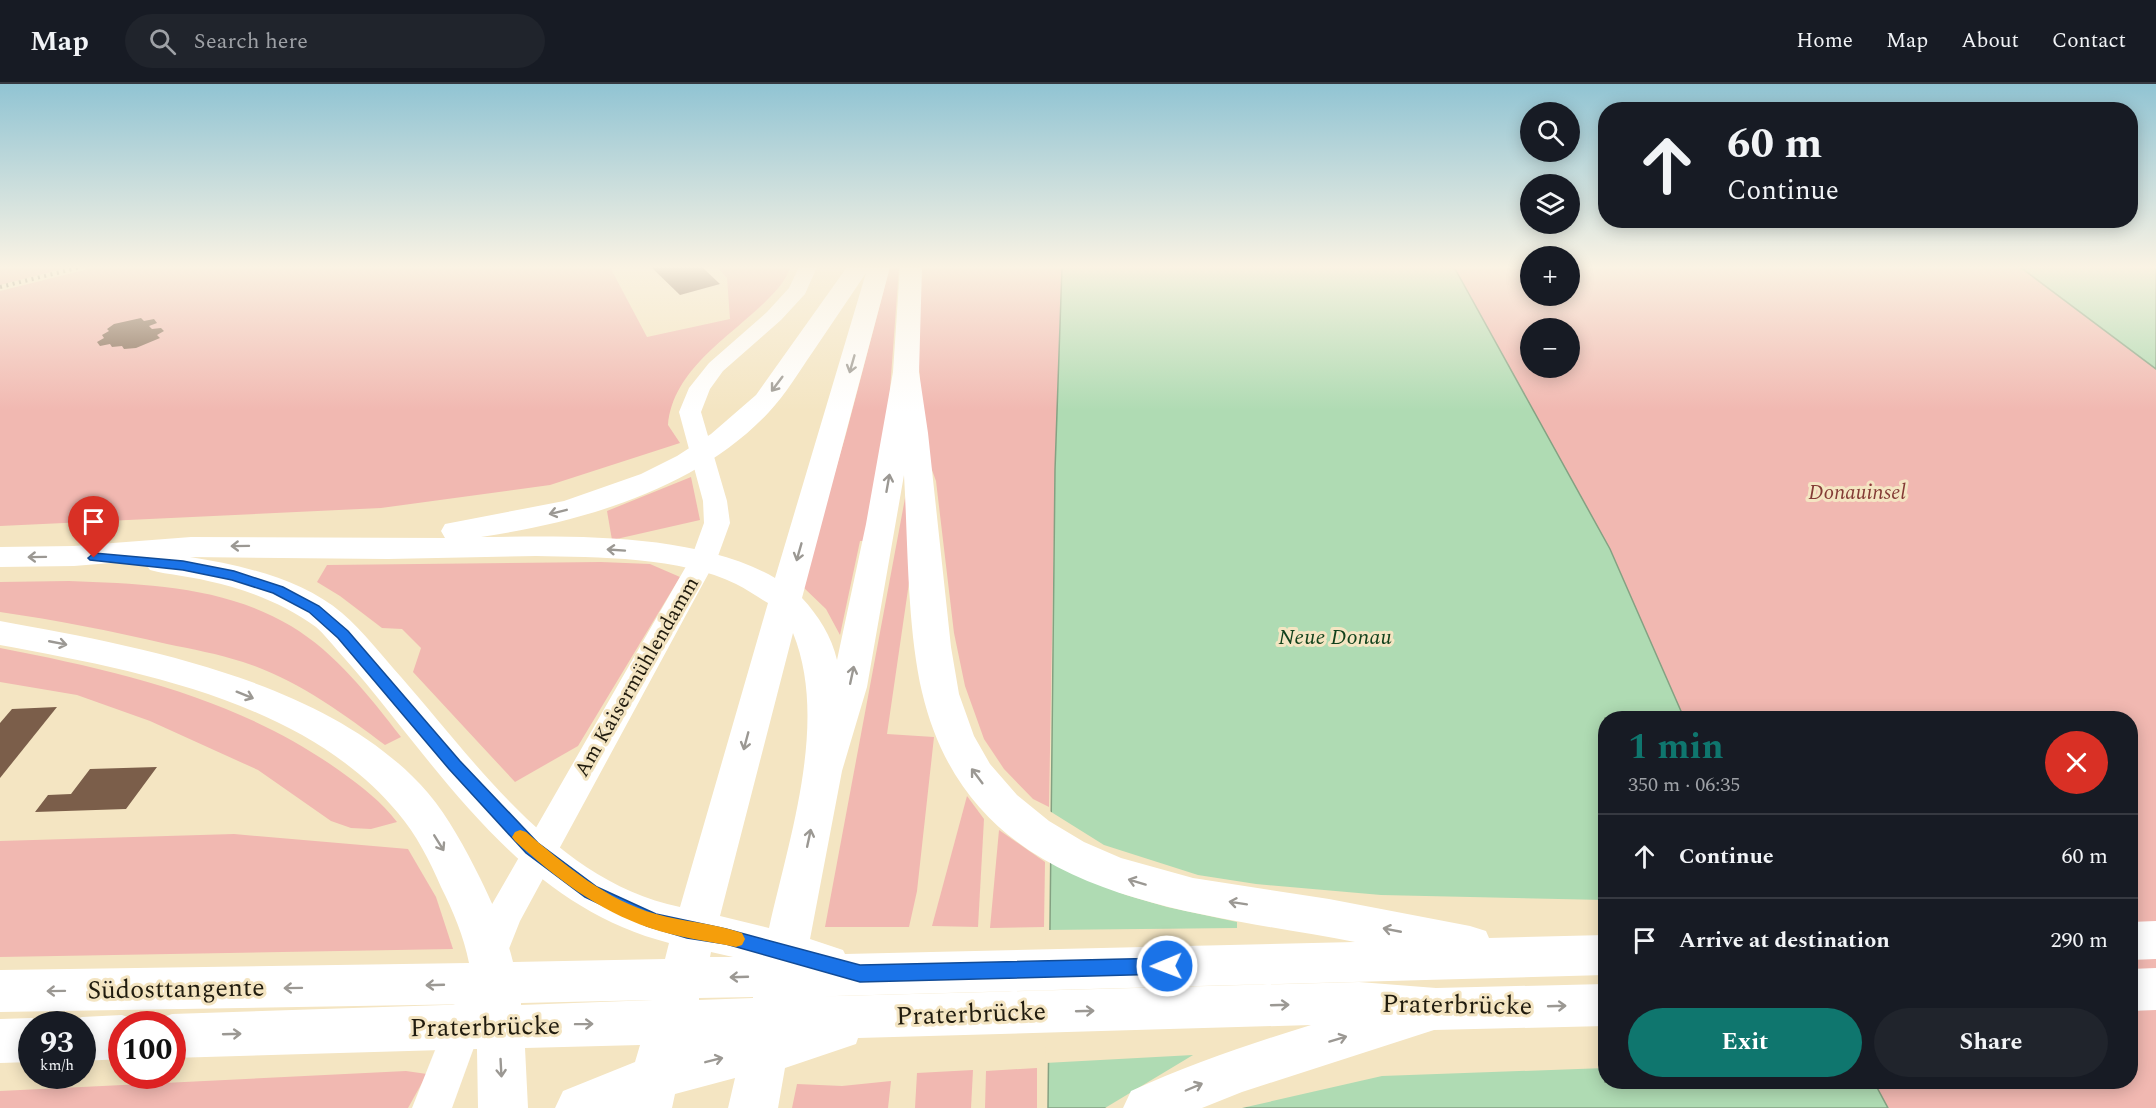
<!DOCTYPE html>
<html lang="en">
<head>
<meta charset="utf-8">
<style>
	:root { --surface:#171b24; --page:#20242c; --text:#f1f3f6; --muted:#9ea1a6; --line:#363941; --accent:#0f766e }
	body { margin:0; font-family:Spectral,serif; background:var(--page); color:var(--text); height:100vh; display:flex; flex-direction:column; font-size:22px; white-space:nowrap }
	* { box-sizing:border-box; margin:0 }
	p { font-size:20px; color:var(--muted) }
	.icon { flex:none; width:33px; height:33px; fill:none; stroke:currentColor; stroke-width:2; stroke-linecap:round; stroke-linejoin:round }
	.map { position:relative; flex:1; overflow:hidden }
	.side { position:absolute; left:1598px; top:627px; width:540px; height:378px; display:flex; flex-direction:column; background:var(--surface); border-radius:24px; box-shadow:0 3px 15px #0003 }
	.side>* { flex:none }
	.guide { position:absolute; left:1598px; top:18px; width:540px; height:126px; border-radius:24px; box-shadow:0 3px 15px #0003; background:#171b24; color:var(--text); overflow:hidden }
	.tools { position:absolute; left:1520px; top:18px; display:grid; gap:12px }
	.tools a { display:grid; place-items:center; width:60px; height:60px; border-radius:50%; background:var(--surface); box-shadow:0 3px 15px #0003; font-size:30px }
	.speed { position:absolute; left:18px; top:927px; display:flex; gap:12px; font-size:30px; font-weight:700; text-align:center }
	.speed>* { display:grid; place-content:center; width:78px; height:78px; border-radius:50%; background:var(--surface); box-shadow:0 3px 15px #0003; line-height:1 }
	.speed small { font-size:15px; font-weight:400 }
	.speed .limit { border:9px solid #d22; background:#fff; color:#111 }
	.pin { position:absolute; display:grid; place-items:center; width:51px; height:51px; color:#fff; margin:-62px -26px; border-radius:50% 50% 50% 0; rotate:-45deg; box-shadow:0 0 6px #0007 }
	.pin .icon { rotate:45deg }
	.me { position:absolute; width:66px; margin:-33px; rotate:269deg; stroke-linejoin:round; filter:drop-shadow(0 0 4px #0008) }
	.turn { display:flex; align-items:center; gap:21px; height:126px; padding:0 30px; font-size:27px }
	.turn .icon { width:78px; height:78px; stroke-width:2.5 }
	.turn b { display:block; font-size:42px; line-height:51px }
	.round { display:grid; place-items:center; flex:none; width:63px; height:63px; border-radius:32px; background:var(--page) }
	.head { display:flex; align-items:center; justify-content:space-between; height:102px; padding:0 30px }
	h1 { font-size:36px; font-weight:700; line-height:45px; color:var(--accent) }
	.button { display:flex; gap:12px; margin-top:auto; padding:12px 30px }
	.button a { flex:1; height:69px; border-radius:36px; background:var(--accent); color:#fff; font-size:24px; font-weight:700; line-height:69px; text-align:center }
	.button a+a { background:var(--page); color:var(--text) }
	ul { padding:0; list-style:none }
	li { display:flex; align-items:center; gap:18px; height:84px; padding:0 30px; border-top:2px solid var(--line) }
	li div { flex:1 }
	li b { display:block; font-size:22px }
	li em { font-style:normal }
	header { display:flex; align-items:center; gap:36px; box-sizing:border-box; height:84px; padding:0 30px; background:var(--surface); border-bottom:2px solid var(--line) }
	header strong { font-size:28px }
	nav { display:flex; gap:33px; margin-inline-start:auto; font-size:21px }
	.search { width:420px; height:54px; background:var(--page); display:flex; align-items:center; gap:15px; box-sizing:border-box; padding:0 21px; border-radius:33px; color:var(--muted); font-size:22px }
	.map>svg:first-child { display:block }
	.green { fill:#f1b8b1; fill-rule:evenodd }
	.water { fill:#afdbb3; stroke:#84a182; stroke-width:1.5 }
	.pier { fill:#f4e5c2 }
	.building { fill:#7b5e4a }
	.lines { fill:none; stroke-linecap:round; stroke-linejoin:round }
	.minor { fill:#fff; fill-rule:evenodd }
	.highway { fill:#fff; fill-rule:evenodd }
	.rail { stroke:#79705a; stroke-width:4; stroke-dasharray:2 4.5; stroke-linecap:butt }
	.oneway { stroke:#9b9893 }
	.route { fill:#1a73e8; stroke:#114b97; stroke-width:1.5 }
	.slow { fill:#f59e0b }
	.labels { text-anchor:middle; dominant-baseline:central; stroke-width:6; stroke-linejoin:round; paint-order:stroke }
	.park-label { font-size:21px; font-style:italic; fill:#843b35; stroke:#f4e5c2 }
	.street-label { font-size:21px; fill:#201b0e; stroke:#f4e5c2 }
	.water-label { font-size:22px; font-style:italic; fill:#11411c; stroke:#f4e5c2 }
	.near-street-label { font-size:26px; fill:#201b0e; stroke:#f4e5c2 }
</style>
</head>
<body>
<header>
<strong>Map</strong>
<div class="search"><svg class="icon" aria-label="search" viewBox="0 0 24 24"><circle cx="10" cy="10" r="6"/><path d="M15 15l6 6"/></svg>Search here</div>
<nav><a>Home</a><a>Map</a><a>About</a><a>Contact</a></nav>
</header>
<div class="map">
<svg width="2156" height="1024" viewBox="0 0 2156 1024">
	<rect width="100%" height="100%" fill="#f4e5c2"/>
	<g class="green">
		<path d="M0 183H70L0 201Z"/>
		<path d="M96 183H616L611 185 647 253 730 235 727 194 717 183H790C787 196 775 208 766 217 730 253 673 285 668 341L680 359 550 401 381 424 0 442V207Z"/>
		<path d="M890 183H899L887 347 865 457H860L840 551 826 525 802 502 846 350Z"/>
		<path d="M921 183H1062L1055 386 1049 723 1033 715 1004 685 984 655 965 602 954 549 936 397 925 367 918 269Z"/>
		<path d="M1454 183H1530V212H1569V183H2020L2156 285V1024H1888L1874 998H2130V634H1684L1610 465ZM1530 244H1569V284H1530Z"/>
		<path d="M691 393 700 436 612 456 607 427Z"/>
		<path d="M906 409 912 478 887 650 934 653 917 807 909 843H825Z"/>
		<path d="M601 478 650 480 680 493 578 662 515 698 413 588 421 564 402 545 382 544 340 512 317 498 327 481Z"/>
		<path d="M69 497C146 500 224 502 291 542 336 569 370 613 401 653L385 661C343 629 294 594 243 578 218 570 192 565 167 560 112 547 56 536 0 528V498Z"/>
		<path d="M0 564C119 587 240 615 340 687 361 702 382 718 397 738L371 745 351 744 331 737 258 686 150 637 77 611 0 598Z"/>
		<path d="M967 712 984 735 978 843 932 842Z"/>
		<path d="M999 746 1045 778 1044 843 990 844Z"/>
		<path d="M234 750 408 765 436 813 453 865 0 873V757Z"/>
		<path d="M1037 984V1024H985L986 987Z"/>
		<path d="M973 986 971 1024H915L917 989Z"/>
		<path d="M406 987 427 990 408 1024H0V1007Z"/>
		<path d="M891 997 888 1024H792L797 1000 842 1002Z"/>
	</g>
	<g class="water">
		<path d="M1062 183H1454L1610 465 1684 634H1605V998H1874L1888 1024H1048L1055 386Z"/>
		<path d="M2020 183H2156V285Z"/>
	</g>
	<path class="pier" d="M1048 726 1104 761 1198 791 1256 800 1381 811 1605 816V984L1382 992 1242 1024H1105L1193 971 1045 979 1046 846 1237 844V838L1167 823 1126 811 1083 794 1047 775Z"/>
	<g class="building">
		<path d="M651 183H702L720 200 680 211Z"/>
		<path d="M141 234 144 237 154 235 157 239 149 242 152 245 161 244 164 247 157 251 160 254 136 264 124 265 122 262 112 263 110 260 100 262 97 258 104 254 102 251 109 247 107 245 114 240Z"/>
		<path d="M57 623 0 694V639L12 625Z"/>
		<path d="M157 683 126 725 35 728 48 711 71 710 90 685Z"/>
	</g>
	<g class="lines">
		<g class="minor">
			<path d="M799 183H817L805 210 781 236 723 287 710 305 701 328 727 417 730 439 718 472 520 837 501 885 488 890 475 885 470 874 491 822 692 472 704 439 703 417 679 328 689 304 709 279 767 228 789 204Z"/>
			<path d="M466 915 479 921 485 933 452 1024H412L453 921Z"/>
		</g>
		<g class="highway">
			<path d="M847 183H890L802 514C818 531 832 553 837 576L866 440 893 288 900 183H922L919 288 928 349 951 563 959 610 974 652 990 680 1017 711 1049 737 1084 758 1121 774 1193 794 1329 815 1470 842 1486 847 1489 854 1605 851V891L799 913 1359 898 1436 904 1605 900V942L1434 946 1242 1008 1202 1024H1123L1131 1007C1190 980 1249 960 1311 941L858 954 856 960 785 984 778 1024H728L735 994 675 1010 672 1024H555L563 1007 635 978 640 961 525 964 528 1024H478L477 965 172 974V940H154L155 936 172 930 475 920 0 928V886L469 879C464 853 453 827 441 803 430 777 416 750 398 729 305 617 135 586 0 561V537C138 562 332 597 428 709 449 734 465 764 480 794 493 821 506 849 513 878L665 875 669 859C544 827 470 729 393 633 375 610 357 588 338 567 331 559 324 550 316 543 284 520 246 505 208 497 189 492 169 491 150 486L145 479 147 476 74 482 0 483V463L74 462 191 453 445 454 441 447 445 440 564 417 641 390 677 372 711 350 756 311ZM866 189 775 494C696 448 570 452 481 453 582 438 697 405 769 328 786 310 798 289 812 269 830 242 848 216 866 189ZM904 391C908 459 907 542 922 608 971 817 1183 825 1355 858L845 870 843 866 810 855 842 687 867 603ZM536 472C596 473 682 473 736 500 747 505 757 513 768 519L680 823C558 798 478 681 401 593 382 572 364 548 342 529 302 495 241 481 190 473L388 475ZM793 549C829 638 789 754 769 844L720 832ZM711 868 733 873H710ZM753 913V914L699 916V914ZM653 916 521 921V919Z"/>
			<path d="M2156 837V875L2130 876V838Z"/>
			<path d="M2156 884V926L2130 927V885Z"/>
			<path d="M122 931 139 937 140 940H122V975L82 977V940L65 939 82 933Z"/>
			<path d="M32 934 49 940H32V978L0 979V935Z"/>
		</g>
		<path class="rail" d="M0 203 81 183"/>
	</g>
	<defs><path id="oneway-shaft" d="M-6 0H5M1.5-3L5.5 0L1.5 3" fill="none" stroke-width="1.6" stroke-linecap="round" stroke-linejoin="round" transform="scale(1.5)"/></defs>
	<g class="oneway">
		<use href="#oneway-shaft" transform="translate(852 280) rotate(106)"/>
		<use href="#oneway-shaft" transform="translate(777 300) rotate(127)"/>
		<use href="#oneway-shaft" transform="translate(888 399) rotate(-80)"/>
		<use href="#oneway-shaft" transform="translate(558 428) rotate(166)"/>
		<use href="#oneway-shaft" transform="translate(240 462) rotate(179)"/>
		<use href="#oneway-shaft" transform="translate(616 466) rotate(-176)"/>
		<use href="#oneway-shaft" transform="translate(799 468) rotate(106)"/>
		<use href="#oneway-shaft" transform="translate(37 473) rotate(179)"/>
		<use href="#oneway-shaft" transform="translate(58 559) rotate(11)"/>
		<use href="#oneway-shaft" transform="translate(852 591) rotate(-78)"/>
		<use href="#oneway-shaft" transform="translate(245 611) rotate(22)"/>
		<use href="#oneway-shaft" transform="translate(746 657) rotate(105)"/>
		<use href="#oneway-shaft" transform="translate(977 692) rotate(-127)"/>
		<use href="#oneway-shaft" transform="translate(809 754) rotate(-78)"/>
		<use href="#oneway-shaft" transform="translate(439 759) rotate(58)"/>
		<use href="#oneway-shaft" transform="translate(1137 798) rotate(-163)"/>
		<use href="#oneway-shaft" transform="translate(1238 819) rotate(-171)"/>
		<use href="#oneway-shaft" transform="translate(1392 846) rotate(-169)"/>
		<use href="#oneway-shaft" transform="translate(739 893) rotate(178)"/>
		<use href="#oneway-shaft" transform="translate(435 901) rotate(178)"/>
		<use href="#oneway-shaft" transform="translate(293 904) rotate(179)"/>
		<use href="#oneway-shaft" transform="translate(56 907) rotate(179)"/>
		<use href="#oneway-shaft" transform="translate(1280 921) rotate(-2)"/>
		<use href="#oneway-shaft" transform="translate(1557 922) rotate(-2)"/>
		<use href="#oneway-shaft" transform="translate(1085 927) rotate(-2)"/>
		<use href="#oneway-shaft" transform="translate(584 940) rotate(-1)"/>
		<use href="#oneway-shaft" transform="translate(232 950) rotate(-2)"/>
		<use href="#oneway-shaft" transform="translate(1338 955) rotate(-17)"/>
		<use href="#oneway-shaft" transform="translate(714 976) rotate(-14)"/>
		<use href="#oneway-shaft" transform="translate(501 984) rotate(87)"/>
		<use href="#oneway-shaft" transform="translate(1194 1003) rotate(-23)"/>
	</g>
	<linearGradient id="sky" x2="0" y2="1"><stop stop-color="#91c4d3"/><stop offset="0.56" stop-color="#faf3e4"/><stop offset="1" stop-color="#faf3e4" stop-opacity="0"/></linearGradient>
	<rect width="2156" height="327" fill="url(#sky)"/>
	<path class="route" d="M94 469 183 477 234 487 283 503 319 522 348 547 460 677 538 759 597 803 656 830 726 845 860 881 1167 874 1174 876 1176 882 1174 888 1167 890 860 898 726 860 687 854 647 842 585 813 526 769 449 685 338 554 309 528 273 509 232 496 183 486 90 476 88 474Z"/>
	<path class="slow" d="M520 746 526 748C565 781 606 816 656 830 684 838 714 839 742 849L745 855 742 861 736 863C707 857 677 853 650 844 597 826 556 794 515 757L512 753 515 748Z"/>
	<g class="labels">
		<g class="park-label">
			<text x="1857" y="409">Donauinsel</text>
		</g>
		<g class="street-label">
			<text transform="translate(637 593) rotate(-60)">Am Kaisermühlendamm</text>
		</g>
		<g class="water-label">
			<text x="1335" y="553">Neue Donau</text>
		</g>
		<g class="near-street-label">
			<text transform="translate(176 905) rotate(-1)">Südosttangente</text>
			<text transform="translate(1457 921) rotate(1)">Praterbrücke</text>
			<text transform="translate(971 930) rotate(-2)">Praterbrücke</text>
			<text transform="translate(485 943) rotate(-1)">Praterbrücke</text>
		</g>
	</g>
</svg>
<div class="tools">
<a><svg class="icon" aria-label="search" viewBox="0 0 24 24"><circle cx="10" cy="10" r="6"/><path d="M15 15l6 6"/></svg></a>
<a><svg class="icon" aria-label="layers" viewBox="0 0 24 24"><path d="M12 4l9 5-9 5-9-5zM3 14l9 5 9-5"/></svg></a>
<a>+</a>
<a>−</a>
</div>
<div class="speed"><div>93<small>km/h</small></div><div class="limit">100</div></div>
<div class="pin" style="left:94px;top:474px;background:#d93025"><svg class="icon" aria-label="arrive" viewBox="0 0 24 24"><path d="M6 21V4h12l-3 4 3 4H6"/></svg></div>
<svg class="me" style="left:1167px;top:882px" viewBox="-20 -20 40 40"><circle r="17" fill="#1a73e8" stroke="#fff" stroke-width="3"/><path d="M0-11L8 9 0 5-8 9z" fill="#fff"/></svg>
<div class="guide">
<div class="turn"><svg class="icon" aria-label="ahead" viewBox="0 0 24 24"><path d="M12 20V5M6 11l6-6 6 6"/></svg><div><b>60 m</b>Continue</div></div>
</div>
<section class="side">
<div class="head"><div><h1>1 min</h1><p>350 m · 06:35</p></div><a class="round" style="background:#d93025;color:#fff"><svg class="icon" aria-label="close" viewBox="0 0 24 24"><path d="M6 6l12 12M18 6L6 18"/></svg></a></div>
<ul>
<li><svg class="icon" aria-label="ahead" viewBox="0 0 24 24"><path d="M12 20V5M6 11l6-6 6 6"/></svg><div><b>Continue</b></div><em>60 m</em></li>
<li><svg class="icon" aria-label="arrive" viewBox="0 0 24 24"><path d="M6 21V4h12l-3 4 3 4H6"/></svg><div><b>Arrive at destination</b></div><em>290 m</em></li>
</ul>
<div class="button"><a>Exit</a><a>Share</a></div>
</section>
</div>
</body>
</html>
